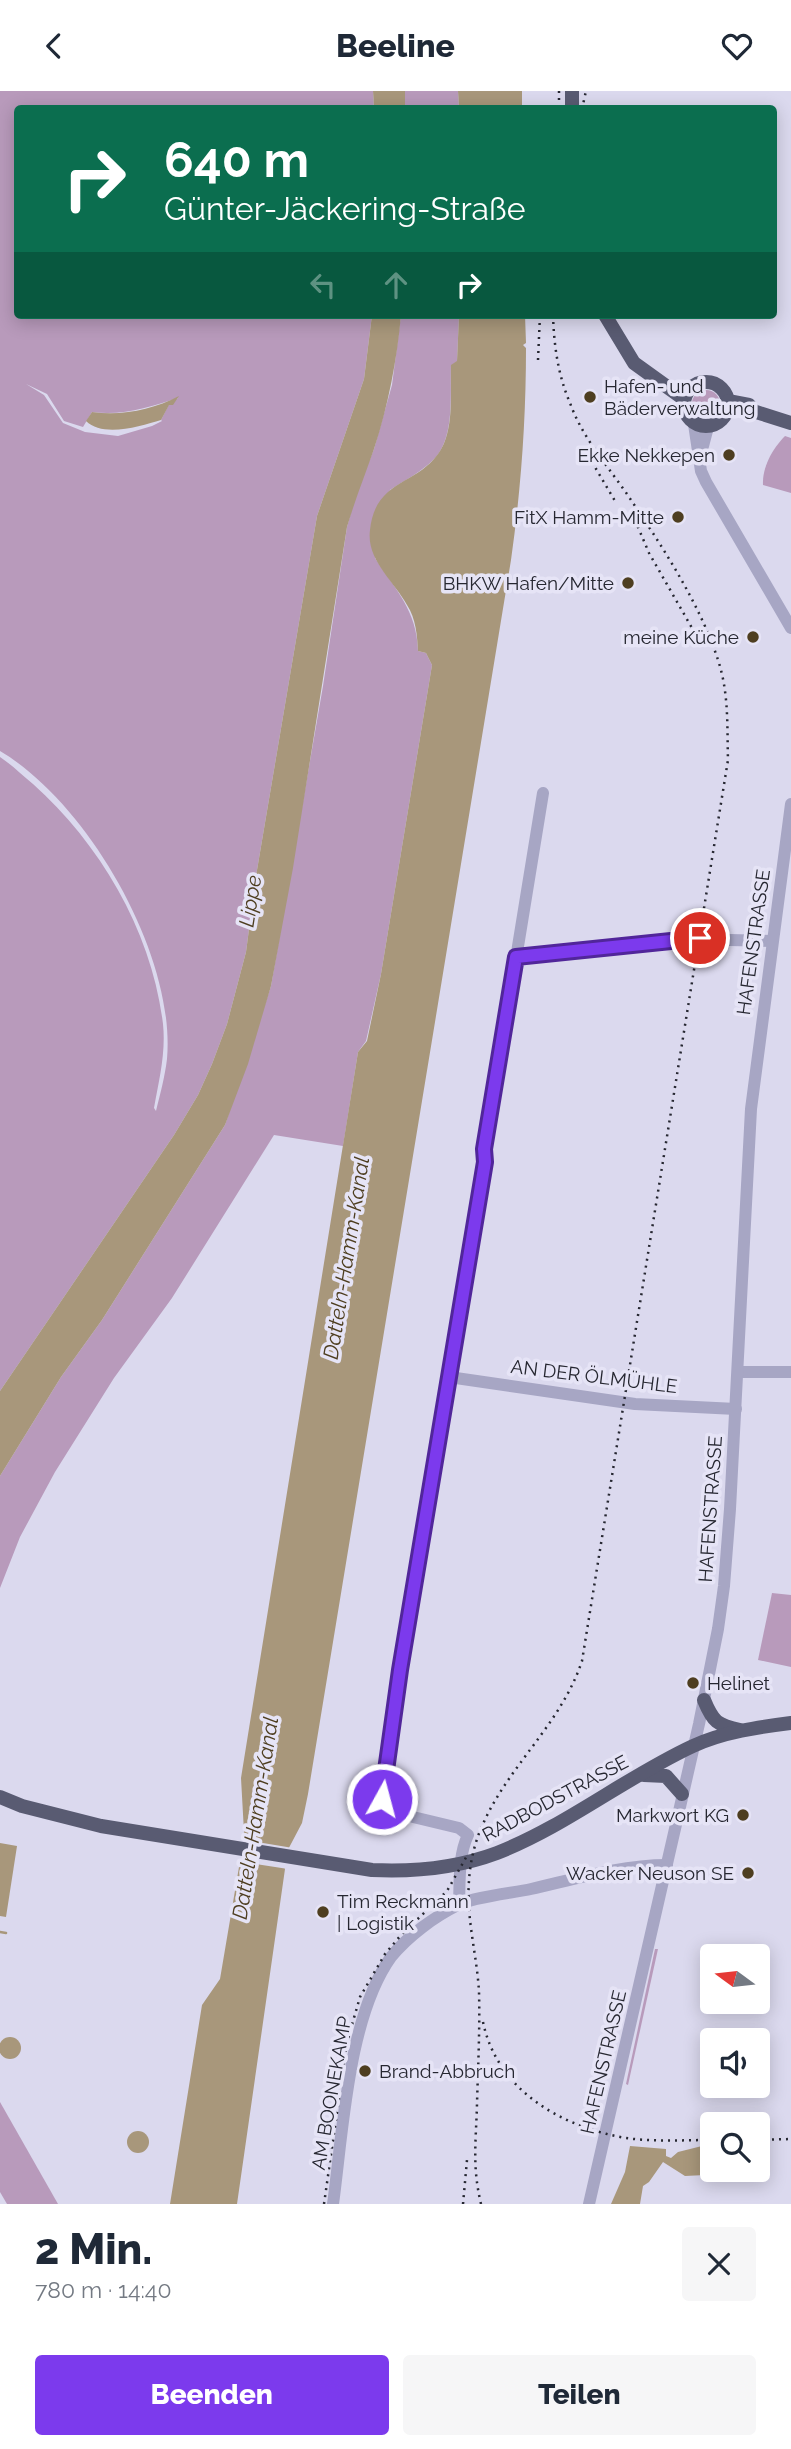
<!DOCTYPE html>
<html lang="de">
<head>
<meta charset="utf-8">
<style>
	:root { --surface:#fff; --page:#f6f6f7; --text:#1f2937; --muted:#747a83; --accent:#7c3aed }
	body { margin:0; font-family:Raleway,sans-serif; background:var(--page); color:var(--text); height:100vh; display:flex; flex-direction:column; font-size:26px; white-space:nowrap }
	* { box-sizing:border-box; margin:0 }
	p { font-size:23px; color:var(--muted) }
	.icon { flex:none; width:38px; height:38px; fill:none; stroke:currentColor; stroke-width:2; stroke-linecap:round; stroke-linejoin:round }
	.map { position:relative; height:2113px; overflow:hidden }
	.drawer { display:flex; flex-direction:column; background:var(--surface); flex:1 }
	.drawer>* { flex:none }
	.banner { position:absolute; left:14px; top:14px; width:763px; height:214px; border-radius:7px; box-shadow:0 4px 18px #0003; background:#0b6e4f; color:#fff; overflow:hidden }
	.needle { width:46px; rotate:285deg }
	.buttons { position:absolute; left:700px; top:1853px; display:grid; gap:14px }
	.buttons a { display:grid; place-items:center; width:70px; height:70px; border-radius:7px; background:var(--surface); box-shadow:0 4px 18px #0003; font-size:35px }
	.pin { position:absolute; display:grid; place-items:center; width:60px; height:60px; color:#fff; margin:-30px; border:4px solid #fff; border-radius:50%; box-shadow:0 2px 7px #0007 }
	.me { position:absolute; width:77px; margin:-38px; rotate:7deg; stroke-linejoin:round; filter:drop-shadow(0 0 5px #0008) }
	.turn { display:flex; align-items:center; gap:24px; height:147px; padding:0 35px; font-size:32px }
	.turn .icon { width:91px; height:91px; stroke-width:2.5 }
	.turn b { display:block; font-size:49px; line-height:60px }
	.lanes { display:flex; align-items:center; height:66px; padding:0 35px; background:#0003; justify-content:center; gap:35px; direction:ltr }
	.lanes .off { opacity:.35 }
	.round { display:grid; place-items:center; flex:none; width:74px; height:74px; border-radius:7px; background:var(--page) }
	.headline { display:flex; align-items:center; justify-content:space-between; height:119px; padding:0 35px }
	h1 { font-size:42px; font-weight:800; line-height:52px }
	.cta { display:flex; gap:14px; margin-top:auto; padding:14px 35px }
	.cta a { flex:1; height:80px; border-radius:7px; background:var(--accent); color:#fff; font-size:28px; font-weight:800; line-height:80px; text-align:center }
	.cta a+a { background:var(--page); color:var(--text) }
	header { display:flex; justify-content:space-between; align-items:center; height:91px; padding:0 35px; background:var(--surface); font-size:32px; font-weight:800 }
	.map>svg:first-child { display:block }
	.green { fill:#b89abb; fill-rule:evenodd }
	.water { fill:#a8977b }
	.pier { fill:#dbd9ee }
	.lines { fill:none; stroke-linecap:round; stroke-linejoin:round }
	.stream { stroke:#a8977b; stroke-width:2.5 }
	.minor { stroke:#a7a6c4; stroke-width:12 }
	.major { stroke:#595b72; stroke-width:14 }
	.rail { stroke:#262731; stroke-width:2.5; stroke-dasharray:2 5; stroke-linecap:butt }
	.route-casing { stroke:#51269a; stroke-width:18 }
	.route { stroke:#7c3aed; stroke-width:12 }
	.poi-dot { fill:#4e3e20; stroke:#e6e4f6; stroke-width:2.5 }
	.labels { text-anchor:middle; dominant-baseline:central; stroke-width:7; stroke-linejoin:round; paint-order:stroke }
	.poi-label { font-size:19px; fill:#262731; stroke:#e6e4f6; text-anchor:end }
	.street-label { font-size:19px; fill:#262731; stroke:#e6e4f6 }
	.water-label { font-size:21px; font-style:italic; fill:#4e3e20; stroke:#e6e4f6 }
</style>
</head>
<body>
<header><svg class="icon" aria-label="back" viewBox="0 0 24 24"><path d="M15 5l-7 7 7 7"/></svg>Beeline<svg class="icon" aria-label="heart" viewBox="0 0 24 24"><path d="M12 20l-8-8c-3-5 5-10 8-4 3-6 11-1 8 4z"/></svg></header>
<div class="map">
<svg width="791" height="2113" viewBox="0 0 791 2113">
	<rect width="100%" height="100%" fill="#dbd9ee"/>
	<g class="green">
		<path d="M0 0H373L374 18H18V224H372L364 288 317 425 256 785 246 861 227 933 212 973 198 1004 174 1044 0 1300V666C12 674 22 684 33 693 101 754 152 841 163 933 166 962 159 989 154 1017L156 1020C160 1004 165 985 167 968 176 864 88 712 0 660ZM26 293 47 303 64 330 83 336 92 321C123 325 150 316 178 307L169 313 161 329 162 330 152 335 118 345 85 341 63 332 44 304Z"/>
		<path d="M405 0H458L459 17H405Z"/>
		<path d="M401 224H459L457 271 451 275C450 302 455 345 435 367 423 380 405 389 390 399L375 467C396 499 417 520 418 560L426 562 432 574 381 883 366 950 358 961 343 1055 274 1044 172 1207 114 1287 55 1381 20 1446 0 1497V1385L61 1286 102 1229 225 1034 271 895 323 595 347 436 356 403 374 358 392 294Z"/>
		<circle cx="706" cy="313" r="14"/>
		<path d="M785 345 791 347V402L763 394C762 377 772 358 785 345Z"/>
		<path d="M772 1502 791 1504V1576L758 1569Z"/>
		<path d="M655 1858H658L628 1994 626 1993Z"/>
		<path d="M0 2011 58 2113H7L0 2101Z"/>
	</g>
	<g class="water">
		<path d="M373 0H405V17H374Z"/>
		<path d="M458 0H522V17H459Z"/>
		<path d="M372 224H401C397 269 388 315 374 358 365 384 355 409 347 436L293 777 271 895 248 973 225 1034 102 1229 61 1286 0 1385V1300L174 1044 198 1004 212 973 227 933 246 861 256 785 317 425 364 288Z"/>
		<path d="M459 224H525L526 252 523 254 526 257C526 329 521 398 511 469L308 1703 302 1732 282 1770 285 1778 237 2113H170L202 1914 220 1888 239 1776 244 1741 241 1687 358 961 367 950 381 883 432 574 426 562 418 560C417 544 416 528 407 514 394 490 366 469 370 439 375 389 416 394 438 363 455 340 450 301 451 274L457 270Z"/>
		<path d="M179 305 173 314H169L161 329C141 335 103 347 86 330L92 321C122 325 152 319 179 305Z"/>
		<path d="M0 1752 17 1755 6 1826 0 1825Z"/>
		<circle cx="10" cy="1957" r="11"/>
		<circle cx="138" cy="2051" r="11"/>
		<path d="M630 2055 666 2058V2065L671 2067 678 2061 702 2055 705 2084 685 2085 663 2071 649 2091 643 2095 640 2113H611L625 2081Z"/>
	</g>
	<path class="pier" d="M239 1748 293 1757 286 1771 288 1778 236 1770Z"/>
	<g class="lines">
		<path class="stream" d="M0 1841 6 1842"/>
		<g class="minor">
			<path d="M694 333 701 380 706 391 791 537"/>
			<path d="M700 359 703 355 708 336"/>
			<path d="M516 866 684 848 772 850"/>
			<path d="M738 1281H791"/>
			<path d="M449 1286 635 1313 736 1318"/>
			<path d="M459 1813C460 1791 458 1765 468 1744L459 1737 388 1720 382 1708 383 1698 400 1579 543 702"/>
			<path d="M333 2113C343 2040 348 1926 391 1866 408 1845 434 1826 458 1814 473 1806 512 1802 531 1798 575 1788 621 1774 667 1774"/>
			<path d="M589 2113 699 1633 718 1538 724 1495 730 1418 751 1018 791 713"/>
		</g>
		<g class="major">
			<path d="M572 18V0"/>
			<path d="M605 224 634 272 684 308"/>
			<circle cx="706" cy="313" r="22"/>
			<path d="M728 310 749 314 753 320 791 332"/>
			<path d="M704 1609C713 1631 717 1634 740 1639"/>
			<path d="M644 1684 666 1685 682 1703"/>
			<path d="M0 1706 22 1715 101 1735 372 1779C414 1781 457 1777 497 1762 566 1735 626 1686 693 1655 723 1641 759 1636 791 1632"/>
		</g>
		<g class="rail">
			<path d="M559 0V18"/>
			<path d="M582 18 586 0"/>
			<path d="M538 269 540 224"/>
			<path d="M592 371 615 410"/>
			<path d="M635 429 649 462 692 537"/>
			<path d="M483 1931C497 1999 561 2036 626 2047 654 2051 683 2049 712 2049"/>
			<path d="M758 2049 791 2048"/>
			<path d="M324 2113 347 1951 360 1906 385 1863 401 1844 447 1800 468 1763"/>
			<path d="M463 2113 467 2069"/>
			<path d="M481 2113C472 2075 476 2051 477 2013 478 1976 480 1938 479 1901 477 1864 466 1827 469 1790 470 1771 475 1750 483 1733 509 1674 561 1633 582 1570L728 669C727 635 729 602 718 569 700 513 662 455 629 406 608 375 583 348 570 312 558 284 554 255 553 224"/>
		</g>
	</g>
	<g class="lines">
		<g class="route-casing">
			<path id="route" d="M382 1708 400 1579 485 1071 484 1058 516 866 700 847"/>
		</g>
		<use href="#route" class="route"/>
	</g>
	<g class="poi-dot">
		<circle cx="590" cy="306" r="7"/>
		<circle cx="729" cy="364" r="7"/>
		<circle cx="678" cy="426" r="7"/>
		<circle cx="628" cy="492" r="7"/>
		<circle cx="753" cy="546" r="7"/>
		<circle cx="693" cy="1592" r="7"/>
		<circle cx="743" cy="1724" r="7"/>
		<circle cx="748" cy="1782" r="7"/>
		<circle cx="323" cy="1821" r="7"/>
		<circle cx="365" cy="1980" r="7"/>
	</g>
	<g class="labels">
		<g class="poi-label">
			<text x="604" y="295" text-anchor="start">Hafen- und<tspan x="604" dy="22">Bäderverwaltung</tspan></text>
			<text x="715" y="364">Ekke Nekkepen</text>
			<text x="664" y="426">FitX Hamm-Mitte</text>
			<text x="614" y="492">BHKW Hafen/Mitte</text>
			<text x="739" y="546">meine Küche</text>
			<text x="707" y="1592" text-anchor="start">Helinet</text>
			<text x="729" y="1724">Markwort KG</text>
			<text x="734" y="1782">Wacker Neuson SE</text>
			<text x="337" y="1810" text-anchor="start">Tim Reckmann<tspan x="337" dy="22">| Logistik</tspan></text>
			<text x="379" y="1980" text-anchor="start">Brand-Abbruch</text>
		</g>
		<g class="street-label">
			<text transform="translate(753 851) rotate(-82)">HAFENSTRASSE</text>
			<text transform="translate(594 1285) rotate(7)">AN DER ÖLMÜHLE</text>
			<text transform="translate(710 1418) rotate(-86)">HAFENSTRASSE</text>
			<text transform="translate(555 1707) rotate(-28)">RADBODSTRASSE</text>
			<text transform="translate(603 1971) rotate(-77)">HAFENSTRASSE</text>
			<text transform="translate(331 2002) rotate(-80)">AM BOONEKAMP</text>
		</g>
		<g class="water-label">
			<text transform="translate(250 810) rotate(-81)">Lippe</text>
			<text transform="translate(346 1167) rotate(-81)">Datteln-Hamm-Kanal</text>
			<text transform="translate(255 1727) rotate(-81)">Datteln-Hamm-Kanal</text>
		</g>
	</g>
</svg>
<div class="buttons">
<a><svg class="needle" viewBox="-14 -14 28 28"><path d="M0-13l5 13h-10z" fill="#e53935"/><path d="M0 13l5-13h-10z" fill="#747a83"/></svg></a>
<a><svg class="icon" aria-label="sound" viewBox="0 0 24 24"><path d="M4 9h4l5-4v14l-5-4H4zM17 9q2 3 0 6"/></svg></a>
<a><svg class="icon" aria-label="search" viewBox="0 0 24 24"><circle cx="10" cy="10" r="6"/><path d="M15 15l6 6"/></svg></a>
</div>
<div class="pin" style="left:700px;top:847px;background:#d93025"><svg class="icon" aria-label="arrive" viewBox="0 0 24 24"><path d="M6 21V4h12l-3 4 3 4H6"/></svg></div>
<svg class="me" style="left:382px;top:1708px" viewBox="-20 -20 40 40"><circle r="17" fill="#7c3aed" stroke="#fff" stroke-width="3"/><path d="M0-11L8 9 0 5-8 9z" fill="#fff"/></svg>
<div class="banner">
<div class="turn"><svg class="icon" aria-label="right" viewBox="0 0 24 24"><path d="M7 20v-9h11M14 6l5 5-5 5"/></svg><div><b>640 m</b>Günter-Jäckering-Straße</div></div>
<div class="lanes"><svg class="icon off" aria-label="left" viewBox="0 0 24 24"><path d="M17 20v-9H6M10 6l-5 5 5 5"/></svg><svg class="icon off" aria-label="ahead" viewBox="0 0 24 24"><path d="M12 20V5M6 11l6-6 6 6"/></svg><svg class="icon" aria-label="right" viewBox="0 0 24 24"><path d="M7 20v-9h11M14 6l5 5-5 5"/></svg></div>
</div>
</div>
<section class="drawer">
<div class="headline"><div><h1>2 Min.</h1><p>780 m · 14:40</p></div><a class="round"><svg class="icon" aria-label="close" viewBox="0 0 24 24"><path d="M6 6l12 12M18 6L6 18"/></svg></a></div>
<div class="cta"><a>Beenden</a><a>Teilen</a></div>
</section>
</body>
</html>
